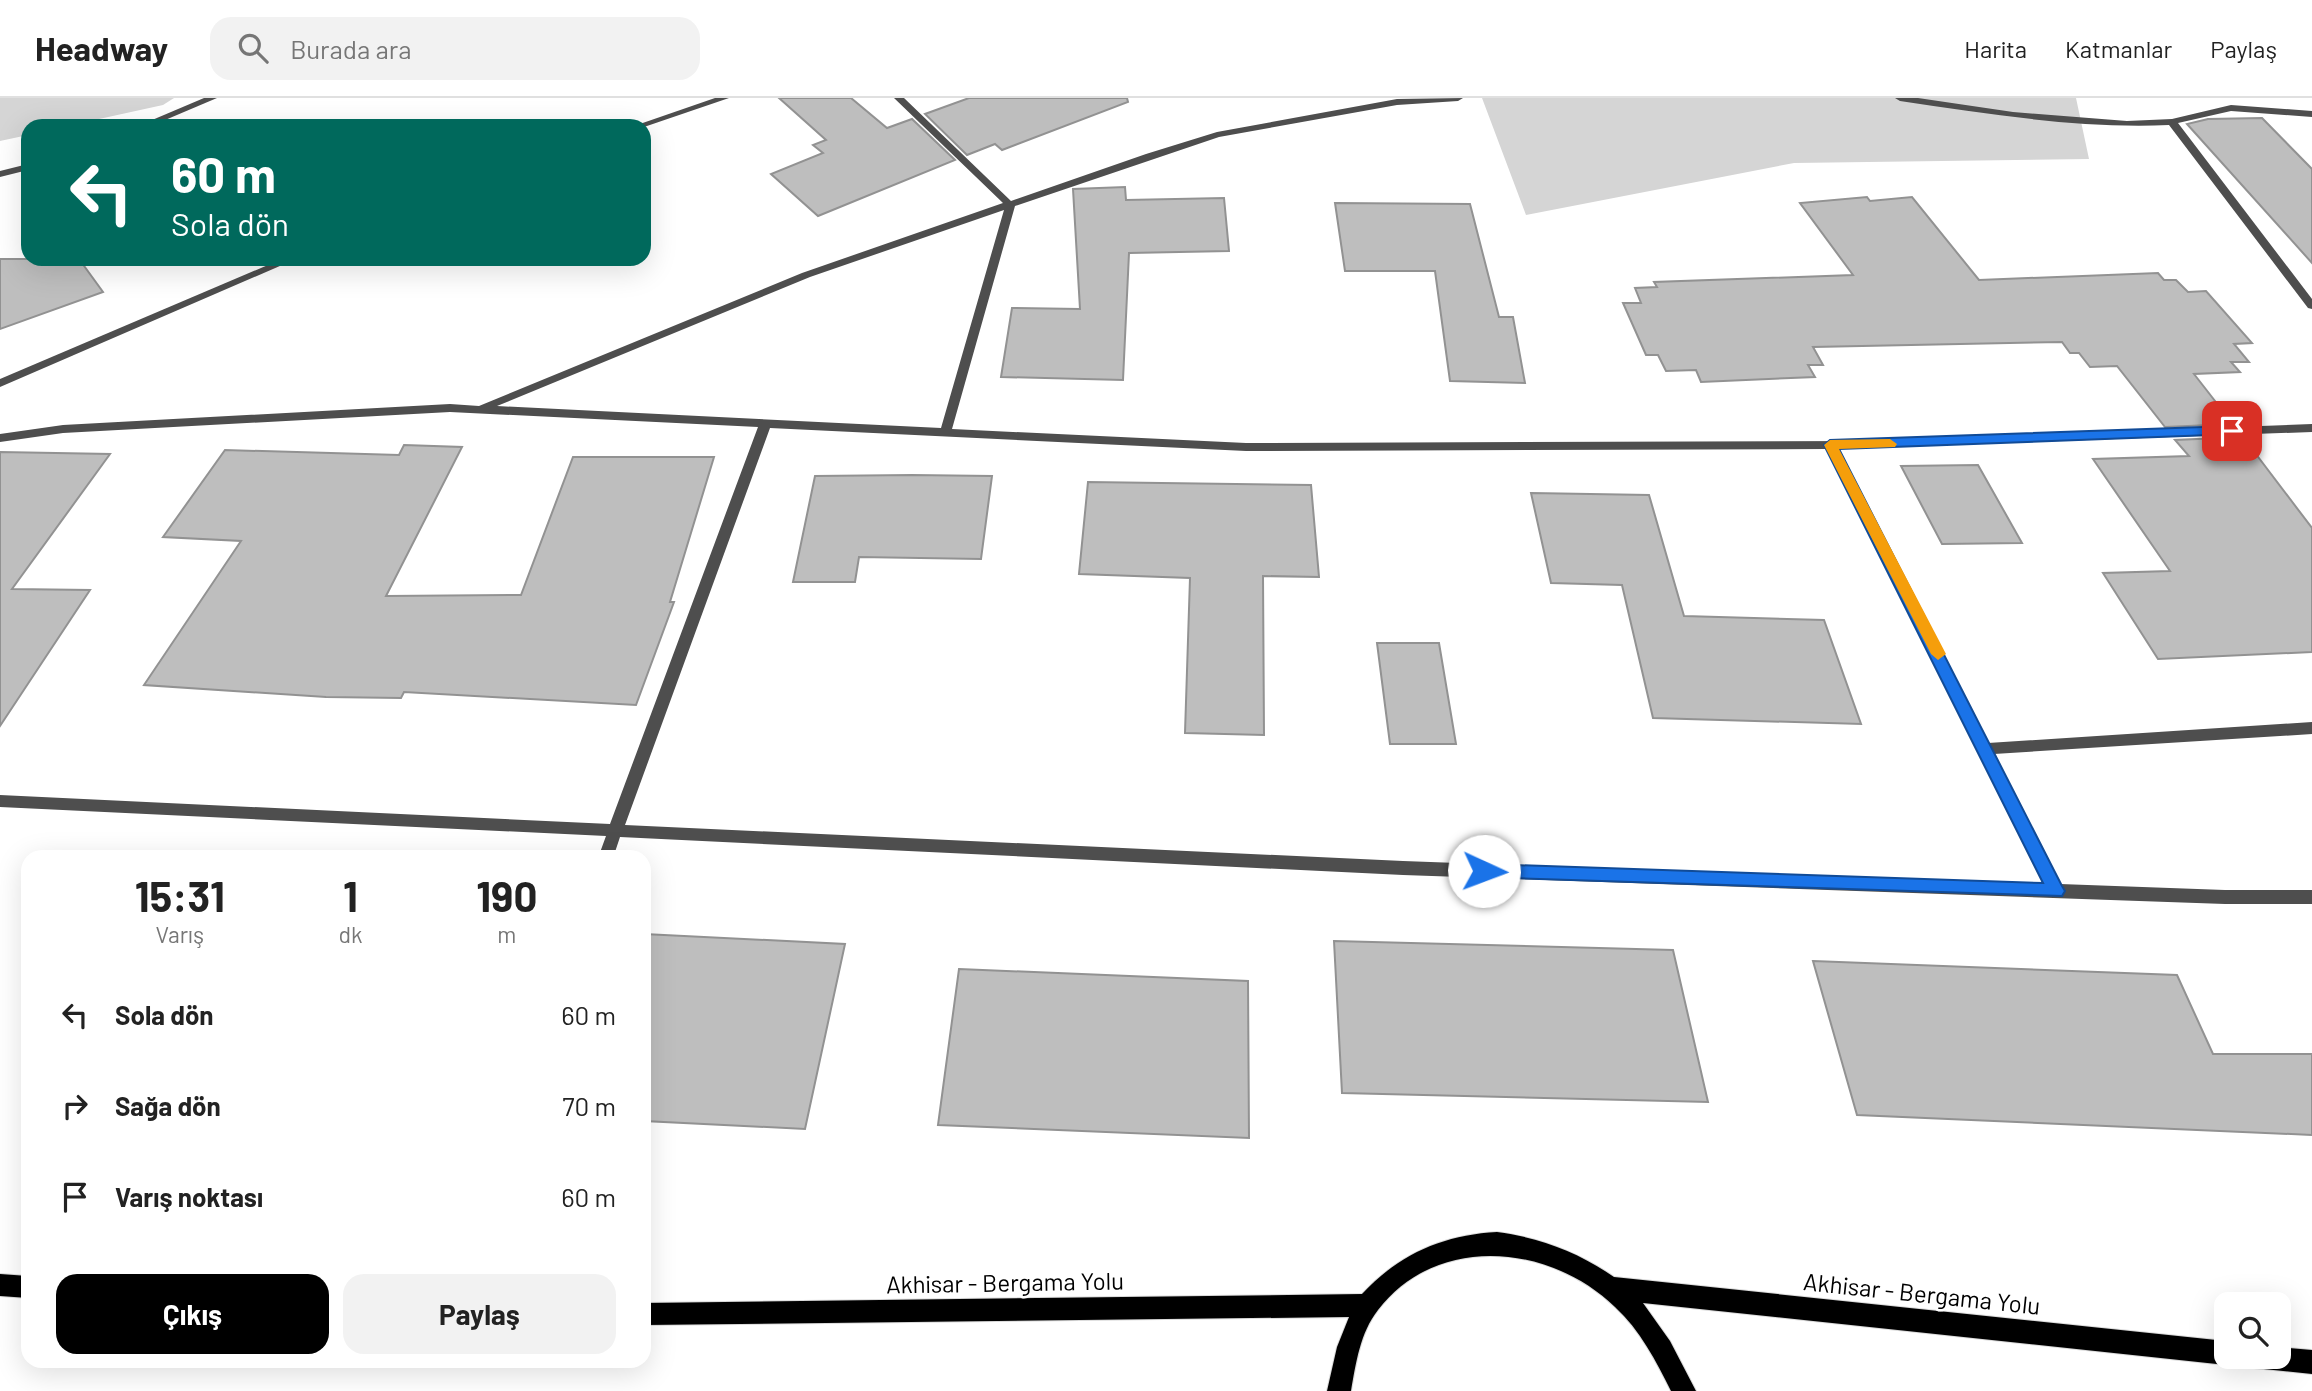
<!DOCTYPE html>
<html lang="tr">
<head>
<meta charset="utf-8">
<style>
	:root { --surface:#fff; --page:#f2f2f2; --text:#222; --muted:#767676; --line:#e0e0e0; --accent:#000 }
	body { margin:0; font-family:Barlow,sans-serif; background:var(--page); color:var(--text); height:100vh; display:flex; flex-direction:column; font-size:26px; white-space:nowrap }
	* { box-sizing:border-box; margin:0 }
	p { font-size:23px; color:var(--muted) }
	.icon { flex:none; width:38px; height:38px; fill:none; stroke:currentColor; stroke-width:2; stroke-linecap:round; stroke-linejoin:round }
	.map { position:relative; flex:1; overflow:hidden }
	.details { position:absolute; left:21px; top:752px; width:630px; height:518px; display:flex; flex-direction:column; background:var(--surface); border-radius:21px; box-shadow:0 7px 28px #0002 }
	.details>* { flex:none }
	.hud { position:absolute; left:21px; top:21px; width:630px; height:147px; border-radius:21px; box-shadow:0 7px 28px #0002; background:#00695c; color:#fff; overflow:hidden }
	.tools { position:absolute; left:2214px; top:1194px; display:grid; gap:14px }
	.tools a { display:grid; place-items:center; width:77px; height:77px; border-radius:14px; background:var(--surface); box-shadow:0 7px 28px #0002; font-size:35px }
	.pin { position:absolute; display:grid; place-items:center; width:60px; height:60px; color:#fff; margin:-30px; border-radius:14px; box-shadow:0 4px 10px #0006 }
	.me { position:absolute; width:77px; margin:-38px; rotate:92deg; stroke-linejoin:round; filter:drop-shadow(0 0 5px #0008) }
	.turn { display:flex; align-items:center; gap:24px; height:147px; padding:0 35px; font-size:32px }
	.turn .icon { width:91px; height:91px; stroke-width:2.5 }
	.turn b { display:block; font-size:49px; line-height:60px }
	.eta { display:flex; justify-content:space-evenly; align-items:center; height:119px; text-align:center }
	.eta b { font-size:42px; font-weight:700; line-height:49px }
	.primary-button { display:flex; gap:14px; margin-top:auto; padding:14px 35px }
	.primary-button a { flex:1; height:80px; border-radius:21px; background:var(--accent); color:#fff; font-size:28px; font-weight:700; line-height:80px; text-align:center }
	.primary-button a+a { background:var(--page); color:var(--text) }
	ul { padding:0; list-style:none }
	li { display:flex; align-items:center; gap:21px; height:91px; padding:0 35px }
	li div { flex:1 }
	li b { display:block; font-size:26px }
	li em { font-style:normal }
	header { display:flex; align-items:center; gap:42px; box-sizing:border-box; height:98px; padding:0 35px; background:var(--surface); border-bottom:2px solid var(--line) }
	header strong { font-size:33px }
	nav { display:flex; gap:38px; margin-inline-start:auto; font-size:24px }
	.search { width:490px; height:63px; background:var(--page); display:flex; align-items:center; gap:18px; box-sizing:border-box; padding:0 24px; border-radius:21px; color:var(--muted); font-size:26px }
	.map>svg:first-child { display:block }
	.green { fill:#d5d5d5 }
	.building { fill:#bebebe; stroke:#929292; stroke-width:2 }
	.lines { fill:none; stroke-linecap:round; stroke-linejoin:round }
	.primary-casing { stroke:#dbdbdb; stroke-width:2 }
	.minor { fill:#4e4e4e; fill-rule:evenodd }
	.primary { fill:#000; fill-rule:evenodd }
	.route { fill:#1a73e8; stroke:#114b97; stroke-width:2 }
	.slow { fill:#f59e0b }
	.labels { text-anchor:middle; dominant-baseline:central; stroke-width:5; stroke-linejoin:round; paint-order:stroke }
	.near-street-label { font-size:24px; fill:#000; stroke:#fff }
</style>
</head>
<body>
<header>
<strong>Headway</strong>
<div class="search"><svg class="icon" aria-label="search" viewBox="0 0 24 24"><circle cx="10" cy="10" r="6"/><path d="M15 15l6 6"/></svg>Burada ara</div>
<nav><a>Harita</a><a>Katmanlar</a><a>Paylaş</a></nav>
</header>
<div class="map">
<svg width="2312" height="1293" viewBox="0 0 2312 1293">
	<rect width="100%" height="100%" fill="#fff"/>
	<g class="green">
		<path d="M0 0H174L163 7 67 28H28V37L0 43Z"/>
		<path d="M1482 0H2076L2089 61 1794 65 1526 117Z"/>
	</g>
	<g class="building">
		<path d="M779 0H851L887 30 912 21 955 62 818 118 771 76 823 55 813 47 826 42Z"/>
		<path d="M969 0H1127L1128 4 1002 52 995 46 967 57 925 16Z"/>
		<path d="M2262 20 2312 71V165L2187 26 2208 21Z"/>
		<path d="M1125 89 1126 102 1224 100 1229 153 1129 155 1123 282 1001 279 1012 210 1080 211 1073 91Z"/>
		<path d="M1867 99 1870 103 1912 99 1979 182 2158 175 2164 182H2176L2188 194 2206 193 2252 245 2234 246 2249 264H2231L2240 274 2194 276 2233 326 2165 329 2117 268 2090 269 2079 255H2070L2062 244 1813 249 1823 267H1808L1815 279 1701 284 1696 272 1666 273 1658 257H1646L1623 205H1641L1635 190 1657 189 1654 184 1853 177 1800 105Z"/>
		<path d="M1335 105 1470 106 1499 219H1513L1525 285 1450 283 1435 173H1345Z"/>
		<path d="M0 161H79L103 194 0 231Z"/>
		<path d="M2243 339 2312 430V554L2158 561 2103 475 2170 473 2093 361 2189 358 2175 342Z"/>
		<path d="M404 347 462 349 386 498 521 497 573 359H714L670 504H674L636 607 404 594 401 600 326 599 144 587 241 443 163 439 225 352 399 357Z"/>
		<path d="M0 354 110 356 12 491 90 492 0 628Z"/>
		<path d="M1978 367 2022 445 1942 446 1901 368Z"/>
		<path d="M912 377 992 378 981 461 859 459 855 484H793L815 378Z"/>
		<path d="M1088 384 1311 387 1319 479 1263 478 1264 637 1185 635 1190 480 1079 476Z"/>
		<path d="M1531 395 1649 397 1684 518 1824 522 1861 626 1653 620 1622 487 1551 485Z"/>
		<path d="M1377 545H1439L1456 646H1390Z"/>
		<path d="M644 836 845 846 805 1031 644 1023Z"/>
		<path d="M1334 843 1673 852 1708 1004 1342 995Z"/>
		<path d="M1813 863 2177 877 2213 956H2312V1037L1857 1017Z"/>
		<path d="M959 871 1248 883 1249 1040 938 1027Z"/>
	</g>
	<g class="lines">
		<g class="primary-casing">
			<g id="primary">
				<path d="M1497 1134C1541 1140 1578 1154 1614 1179L2226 1243V1258H2236L2234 1263 2226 1267 1643 1205 1670 1243 1696 1293H1671C1656 1263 1640 1232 1615 1209 1550 1146 1437 1135 1378 1212 1360 1235 1356 1265 1351 1293H1327L1337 1249 1349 1219 644 1227V1205L1362 1196C1399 1156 1443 1137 1497 1134Z"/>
				<path d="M0 1176 28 1178V1200L0 1198Z"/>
				<path d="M2278 1249 2312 1252V1276L2254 1270 2246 1266 2242 1258H2278Z"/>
			</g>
		</g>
		<g class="minor">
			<path d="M204 0H217L151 28H138Z"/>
			<path d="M715 0H729L644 29 634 28Z"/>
			<path d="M894 0H904L1011 103 1146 56 1217 34 1397 1 1463 0 1458 3 1397 7 1219 39 1015 108 952 331 1246 345 1862 343 2312 326V334L1838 351 1988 645 2312 624V636L1994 656 2060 786 2225 792H2312V806H2225L1403 777 620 739 613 760H598L606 738 0 709V697L610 726 758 329 450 314 63 335 0 344V336L63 327 450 306 479 308 802 175 1003 105ZM1004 112 941 330 497 308 810 179ZM770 330 1246 353 1826 351 2045 786 1403 763 625 727Z"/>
			<path d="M1895 0H1918L2013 14 2127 23 2172 21 2231 7 2312 13V19L2231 13 2178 25 2312 201V211L2308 210 2169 27C2079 31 1989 16 1900 3Z"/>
			<path d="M28 66V72L0 79V73Z"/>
			<path d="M282 161H296L0 289V281Z"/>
		</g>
		<use href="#primary" class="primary"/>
	</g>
	<path class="route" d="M2232 328 2239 333 2237 336 1839 351 2062 788 2065 793 2062 798 1478 779 1476 773 1484 766 2043 785 1824 347 1830 342Z"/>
	<path class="slow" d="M1890 341 1897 346 1895 349 1839 351 1946 556 1938 562 1931 556 1824 347 1830 342Z"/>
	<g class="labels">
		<g class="near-street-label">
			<text transform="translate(1005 1184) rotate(-1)">Akhisar - Bergama Yolu</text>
			<text transform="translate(1922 1195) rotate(6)">Akhisar - Bergama Yolu</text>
		</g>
	</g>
</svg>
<div class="tools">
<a><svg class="icon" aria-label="search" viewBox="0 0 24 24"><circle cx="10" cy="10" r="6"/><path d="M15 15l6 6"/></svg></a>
</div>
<div class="pin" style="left:2232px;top:333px;background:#d93025"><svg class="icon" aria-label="arrive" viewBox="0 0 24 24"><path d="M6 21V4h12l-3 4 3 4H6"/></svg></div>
<svg class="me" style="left:1484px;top:773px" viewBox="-20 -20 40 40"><circle r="19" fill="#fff"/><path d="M0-13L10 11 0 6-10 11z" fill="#1a73e8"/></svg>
<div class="hud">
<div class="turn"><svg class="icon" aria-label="left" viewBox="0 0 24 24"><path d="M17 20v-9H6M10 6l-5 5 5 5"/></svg><div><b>60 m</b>Sola dön</div></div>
</div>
<section class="details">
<div class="eta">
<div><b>15:31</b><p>Varış</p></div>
<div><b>1</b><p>dk</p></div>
<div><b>190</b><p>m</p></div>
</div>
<ul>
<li><svg class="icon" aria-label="left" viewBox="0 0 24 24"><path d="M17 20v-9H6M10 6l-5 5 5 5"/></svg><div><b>Sola dön</b></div><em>60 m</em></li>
<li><svg class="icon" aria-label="right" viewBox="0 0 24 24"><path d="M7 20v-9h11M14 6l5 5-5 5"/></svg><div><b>Sağa dön</b></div><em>70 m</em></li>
<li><svg class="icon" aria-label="arrive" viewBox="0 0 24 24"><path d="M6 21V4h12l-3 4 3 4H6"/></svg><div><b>Varış noktası</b></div><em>60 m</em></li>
</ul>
<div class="primary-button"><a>Çıkış</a><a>Paylaş</a></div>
</section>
</div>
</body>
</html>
